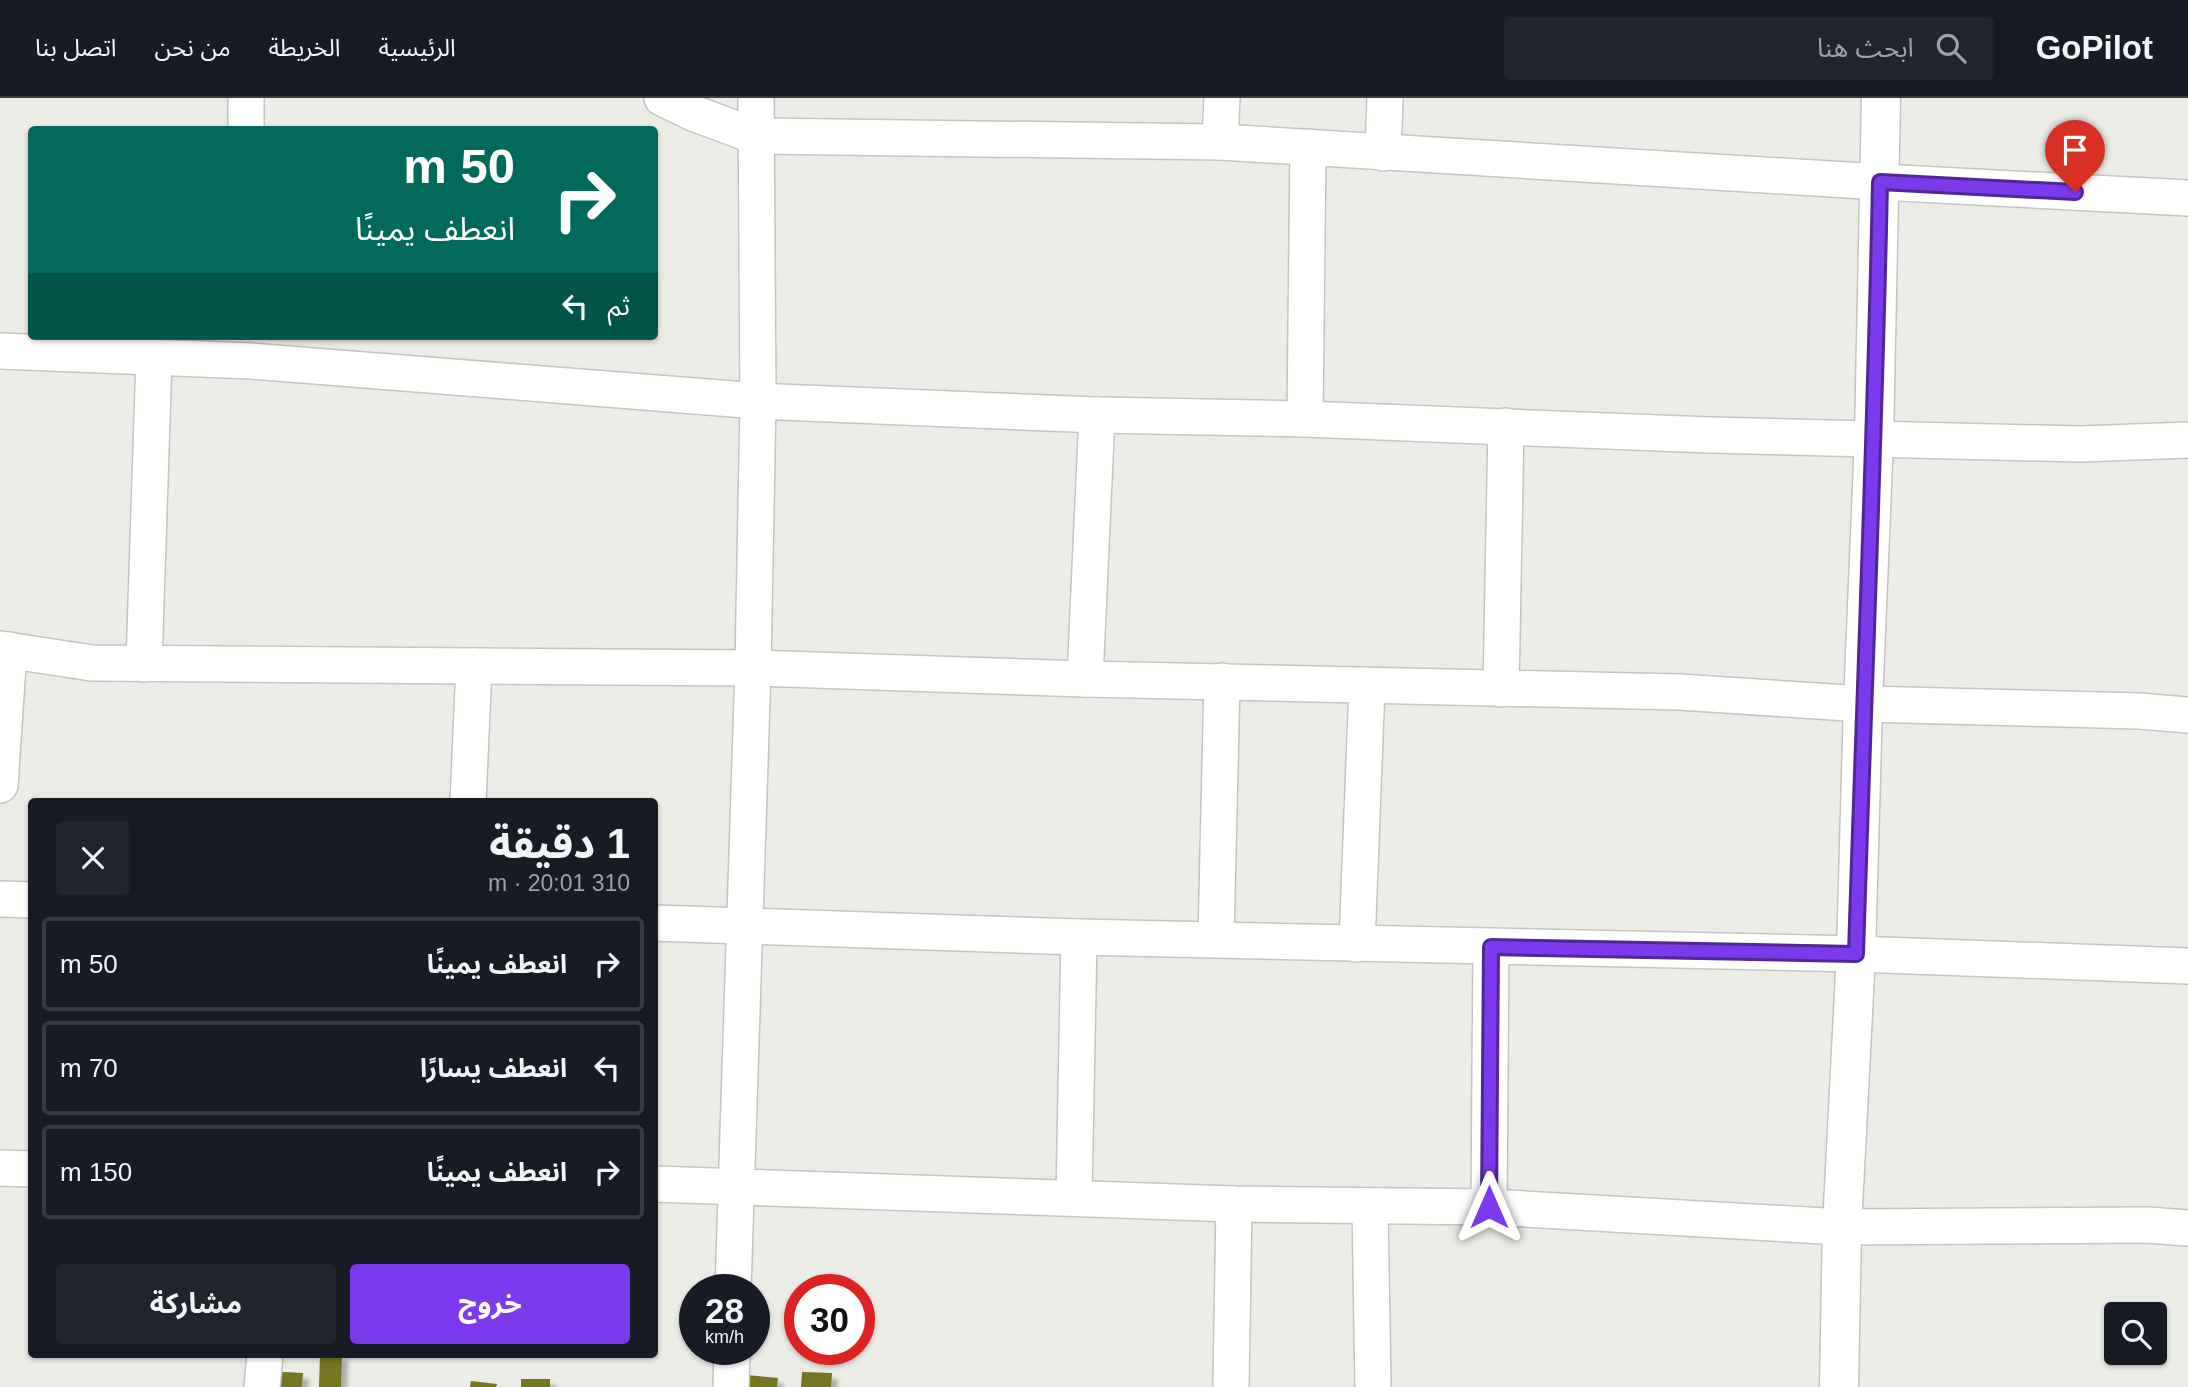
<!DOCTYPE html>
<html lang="ar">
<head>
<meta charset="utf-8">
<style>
	:root { --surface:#171b24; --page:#20242c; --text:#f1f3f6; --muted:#9ea1a6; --line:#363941; --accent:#7c3aed }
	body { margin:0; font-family:Helvetica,"Noto Sans Arabic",sans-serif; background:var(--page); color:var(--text); direction:rtl; height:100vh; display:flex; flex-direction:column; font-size:26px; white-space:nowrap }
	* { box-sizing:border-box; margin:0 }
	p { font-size:23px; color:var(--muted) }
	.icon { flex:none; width:38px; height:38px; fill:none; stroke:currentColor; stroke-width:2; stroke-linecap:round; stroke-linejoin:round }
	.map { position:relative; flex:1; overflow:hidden; direction:ltr }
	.details { position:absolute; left:28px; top:700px; width:630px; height:560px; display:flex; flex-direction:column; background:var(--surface); border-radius:7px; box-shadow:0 2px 5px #0004; direction:rtl }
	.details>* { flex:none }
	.banner { position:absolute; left:28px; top:28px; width:630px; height:214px; border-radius:7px; box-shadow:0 2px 5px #0004; direction:rtl; background:#00695c; color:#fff; overflow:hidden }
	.buttons { position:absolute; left:2104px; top:1204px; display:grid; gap:14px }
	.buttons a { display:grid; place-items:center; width:63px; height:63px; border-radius:7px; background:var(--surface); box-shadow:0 2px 5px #0004; font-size:35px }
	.speed { position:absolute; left:679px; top:1176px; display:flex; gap:14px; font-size:35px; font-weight:700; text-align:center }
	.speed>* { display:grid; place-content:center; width:91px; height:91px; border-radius:50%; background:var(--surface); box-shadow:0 2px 5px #0004; line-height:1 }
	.speed small { font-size:18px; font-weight:400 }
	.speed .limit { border:10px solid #d22; background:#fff; color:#111 }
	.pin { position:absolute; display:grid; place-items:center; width:60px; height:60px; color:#fff; margin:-72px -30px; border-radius:50% 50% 50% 0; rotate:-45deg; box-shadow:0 0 7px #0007 }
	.pin .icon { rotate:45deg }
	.me { position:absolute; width:77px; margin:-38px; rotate:0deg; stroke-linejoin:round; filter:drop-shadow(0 0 5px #0008) }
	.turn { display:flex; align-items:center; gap:24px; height:147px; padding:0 28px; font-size:32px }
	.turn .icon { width:91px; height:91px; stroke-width:2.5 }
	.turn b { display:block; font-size:49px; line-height:60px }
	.then { display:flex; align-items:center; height:66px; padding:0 28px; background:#0003; gap:14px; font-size:26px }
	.round { display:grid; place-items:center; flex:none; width:74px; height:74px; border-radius:7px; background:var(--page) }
	.summary { display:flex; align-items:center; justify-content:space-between; height:119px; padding:0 28px }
	h1 { font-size:42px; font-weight:700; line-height:52px }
	.button { display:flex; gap:14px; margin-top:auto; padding:14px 28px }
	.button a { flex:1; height:80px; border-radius:7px; background:var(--accent); color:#fff; font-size:28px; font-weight:700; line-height:80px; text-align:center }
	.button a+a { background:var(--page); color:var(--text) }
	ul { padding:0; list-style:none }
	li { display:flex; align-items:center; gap:21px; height:94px; margin:0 14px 10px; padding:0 14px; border:4px solid var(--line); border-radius:7px }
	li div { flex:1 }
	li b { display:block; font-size:26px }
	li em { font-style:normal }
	header { display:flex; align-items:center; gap:42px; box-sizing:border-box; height:98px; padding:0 35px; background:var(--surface); border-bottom:2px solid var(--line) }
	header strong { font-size:33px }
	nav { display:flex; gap:38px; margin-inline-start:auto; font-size:24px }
	.search { width:490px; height:63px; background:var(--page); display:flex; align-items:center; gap:18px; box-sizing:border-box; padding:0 24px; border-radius:7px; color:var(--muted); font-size:26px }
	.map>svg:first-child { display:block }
	.building { fill:#757421; filter:url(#shadow) }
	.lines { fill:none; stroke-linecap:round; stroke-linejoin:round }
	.minor-casing { stroke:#c4c4be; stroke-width:38 }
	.tertiary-casing { stroke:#c4c4be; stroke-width:41 }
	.minor { stroke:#fff; stroke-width:35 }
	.tertiary { stroke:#fff; stroke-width:38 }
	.route-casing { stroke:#51269a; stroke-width:18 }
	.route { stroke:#7c3aed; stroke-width:12 }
</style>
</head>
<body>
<header>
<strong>GoPilot</strong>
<div class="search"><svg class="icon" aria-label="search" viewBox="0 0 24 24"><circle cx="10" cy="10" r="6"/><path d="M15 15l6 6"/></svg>ابحث هنا</div>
<nav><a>الرئيسية</a><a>الخريطة</a><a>من نحن</a><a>اتصل بنا</a></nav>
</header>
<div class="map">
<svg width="2188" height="1289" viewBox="0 0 2188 1289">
	<defs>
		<filter id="shadow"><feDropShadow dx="6" dy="6" stdDeviation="2" flood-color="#0004"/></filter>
	</defs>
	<rect width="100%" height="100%" fill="#ebece6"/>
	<g class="building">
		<path d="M320 1256H342L341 1289H319Z"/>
		<path d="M263 1273 303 1275 302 1289H262Z"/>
		<path d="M802 1274 832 1275 831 1289H801Z"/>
		<path d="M747 1277 778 1280 777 1289H745Z"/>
		<rect x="521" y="1281" width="29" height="8"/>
		<path d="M471 1283 497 1286 496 1289H470Z"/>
	</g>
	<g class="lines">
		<g class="minor-casing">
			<g id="minor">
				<path d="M662 0 693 15 755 38 1220 44 1880 84 2188 100"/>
				<path d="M246 32V0"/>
				<path d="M1220 44 1222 0"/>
				<path d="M1383 55 1385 0"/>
				<path d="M0 253 251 263 758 303 1097 317 1305 321 1710 337 2080 346 2188 342"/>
				<path d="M1305 321 1308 49"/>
				<path d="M0 551 92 565 753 570 1085 581 1679 594 1863 606 2139 613 2188 617"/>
				<path d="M144 566 154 260"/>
				<path d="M1085 581 1097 317"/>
				<path d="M1501 591 1506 328"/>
				<path d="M0 687 9 552"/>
				<path d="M468 704 474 568"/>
				<path d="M0 801 32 802"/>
				<path d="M654 825 1079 839 1856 856 2188 868"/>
				<path d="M1216 841 1222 583"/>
				<path d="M1357 846 1367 587"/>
				<path d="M0 1070 32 1071"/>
				<path d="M654 1086 1234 1106 1489 1109 1842 1129 2148 1127 2188 1130"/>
				<path d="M1074 1099 1079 839"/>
				<path d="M1370 1109 1373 1289"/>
				<path d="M1489 1109 1491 849"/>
				<path d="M733 1192 753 570 758 303 756 0"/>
				<path d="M262 1289 265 1256"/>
				<path d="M731 1289 732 1251"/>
				<path d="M1231 1289 1234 1106"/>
			</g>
		</g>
		<g class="tertiary-casing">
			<path id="tertiary" d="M1839 1289 1842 1129 1856 856 1863 606 1874 340 1881 0"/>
		</g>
		<use href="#minor" class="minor"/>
		<use href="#tertiary" class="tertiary"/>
	</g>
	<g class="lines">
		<g class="route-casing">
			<path id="route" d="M1489 1109 1491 849 1856 856C1864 598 1875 341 1880 84L2075 94"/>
		</g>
		<use href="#route" class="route"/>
	</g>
</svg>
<div class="buttons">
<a><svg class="icon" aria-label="search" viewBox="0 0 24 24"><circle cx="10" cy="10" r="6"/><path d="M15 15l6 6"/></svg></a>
</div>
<div class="speed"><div>28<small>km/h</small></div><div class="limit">30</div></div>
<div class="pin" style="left:2075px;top:94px;background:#d93025"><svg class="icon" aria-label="arrive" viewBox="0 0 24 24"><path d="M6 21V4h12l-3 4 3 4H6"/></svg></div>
<svg class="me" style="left:1489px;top:1109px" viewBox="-20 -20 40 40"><path d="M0-17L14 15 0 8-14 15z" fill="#7c3aed" stroke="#fff" stroke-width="4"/></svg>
<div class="banner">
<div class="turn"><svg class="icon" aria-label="right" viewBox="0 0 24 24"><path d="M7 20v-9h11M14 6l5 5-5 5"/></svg><div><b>50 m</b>انعطف يمينًا</div></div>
<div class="then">ثم<svg class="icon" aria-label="left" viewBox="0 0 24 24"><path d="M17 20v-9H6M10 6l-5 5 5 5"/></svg></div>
</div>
<section class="details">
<div class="summary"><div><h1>1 دقيقة</h1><p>310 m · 20:01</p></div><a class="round"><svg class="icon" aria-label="close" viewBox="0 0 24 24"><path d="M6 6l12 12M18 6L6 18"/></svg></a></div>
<ul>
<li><svg class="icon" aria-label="right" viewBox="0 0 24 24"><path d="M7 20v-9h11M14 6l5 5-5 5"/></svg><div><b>انعطف يمينًا</b></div><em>50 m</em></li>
<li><svg class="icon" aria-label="left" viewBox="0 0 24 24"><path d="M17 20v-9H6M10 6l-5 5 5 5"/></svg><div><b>انعطف يسارًا</b></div><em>70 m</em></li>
<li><svg class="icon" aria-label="right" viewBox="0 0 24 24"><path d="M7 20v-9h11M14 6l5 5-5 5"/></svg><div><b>انعطف يمينًا</b></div><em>150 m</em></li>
</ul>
<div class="button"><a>خروج</a><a>مشاركة</a></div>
</section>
</div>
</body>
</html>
